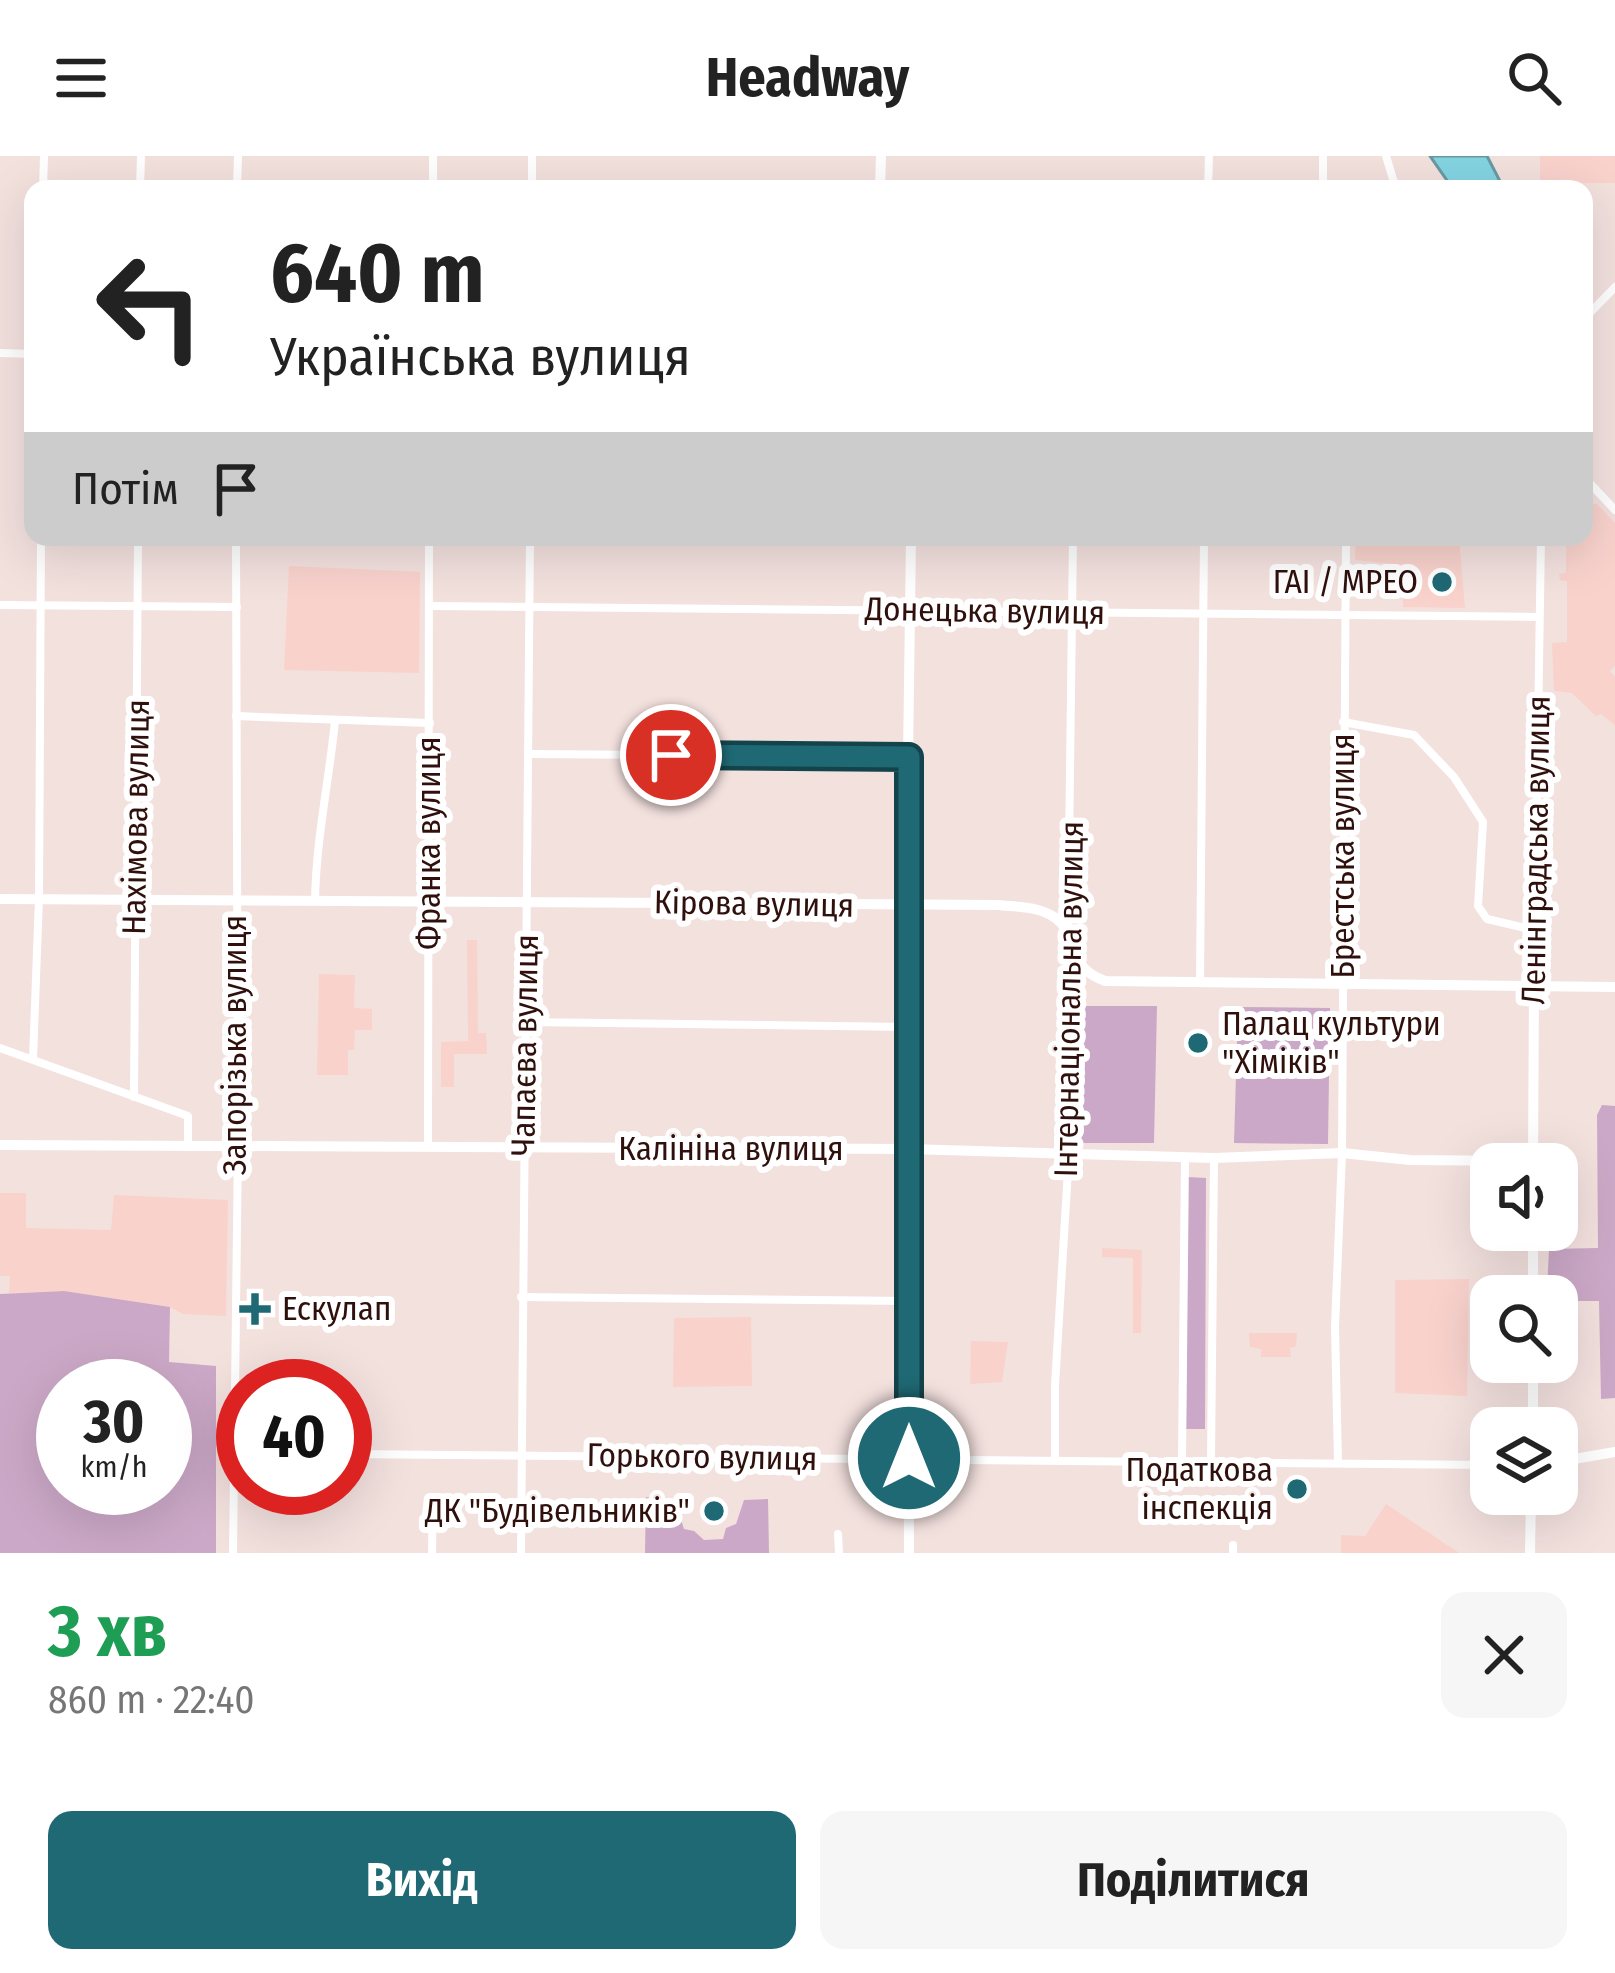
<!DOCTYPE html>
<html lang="uk">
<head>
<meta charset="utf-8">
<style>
	:root { --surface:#fff; --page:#f6f6f6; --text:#222; --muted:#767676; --accent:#1f6974 }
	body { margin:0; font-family:"Fira Sans Condensed",sans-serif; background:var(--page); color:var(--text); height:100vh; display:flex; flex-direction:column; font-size:45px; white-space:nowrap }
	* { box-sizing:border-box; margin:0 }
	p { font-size:39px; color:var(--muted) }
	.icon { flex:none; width:66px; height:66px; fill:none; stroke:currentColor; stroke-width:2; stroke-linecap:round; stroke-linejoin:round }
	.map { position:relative; height:1397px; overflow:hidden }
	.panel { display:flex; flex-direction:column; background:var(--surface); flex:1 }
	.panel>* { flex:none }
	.guide { position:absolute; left:24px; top:24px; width:1569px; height:366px; border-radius:24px; box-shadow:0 12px 48px #0002; background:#fff; color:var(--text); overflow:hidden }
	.tools { position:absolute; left:1470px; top:987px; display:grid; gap:24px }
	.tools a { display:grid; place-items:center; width:108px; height:108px; border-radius:24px; background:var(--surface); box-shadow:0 12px 48px #0002; font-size:60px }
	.speed { position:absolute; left:36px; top:1203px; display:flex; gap:24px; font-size:60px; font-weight:700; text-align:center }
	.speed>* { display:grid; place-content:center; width:156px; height:156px; border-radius:50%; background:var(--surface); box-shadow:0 12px 48px #0002; line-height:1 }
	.speed small { font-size:30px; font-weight:400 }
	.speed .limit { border:18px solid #d22; background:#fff; color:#111 }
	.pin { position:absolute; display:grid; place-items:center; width:102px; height:102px; color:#fff; margin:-51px; border:6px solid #fff; border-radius:50%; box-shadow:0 3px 12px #0007 }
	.me { position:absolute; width:132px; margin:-66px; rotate:0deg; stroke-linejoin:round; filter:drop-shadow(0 0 9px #0008) }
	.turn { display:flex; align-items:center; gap:42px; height:252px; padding:0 48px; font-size:54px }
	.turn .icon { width:156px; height:156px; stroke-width:2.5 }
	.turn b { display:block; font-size:84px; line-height:102px }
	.then { display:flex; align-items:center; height:114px; padding:0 48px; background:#0003; gap:24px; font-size:45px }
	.round { display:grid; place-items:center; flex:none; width:126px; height:126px; border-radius:24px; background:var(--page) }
	.summary { display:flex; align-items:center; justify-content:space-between; height:204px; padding:0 48px }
	h1 { font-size:72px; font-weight:700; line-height:90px; color:#1e9e55 }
	.action { display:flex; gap:24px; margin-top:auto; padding:24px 48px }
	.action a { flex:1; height:138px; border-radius:24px; background:var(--accent); color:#fff; font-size:48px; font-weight:700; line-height:138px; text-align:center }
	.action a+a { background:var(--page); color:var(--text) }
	header { display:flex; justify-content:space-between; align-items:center; height:156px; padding:0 48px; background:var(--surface); font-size:54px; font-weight:700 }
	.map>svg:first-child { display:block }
	.built { fill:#f9d2cc }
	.green { fill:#cba8c7; fill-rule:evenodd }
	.water { fill:#84d4e2; stroke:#6a99a2; stroke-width:3 }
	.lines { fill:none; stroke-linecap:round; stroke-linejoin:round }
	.street { stroke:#fff; stroke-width:8 }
	.secondary { stroke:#fff; stroke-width:10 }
	.route-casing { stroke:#14444b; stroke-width:30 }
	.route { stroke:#1f6974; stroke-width:21 }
	.poi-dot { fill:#1f6974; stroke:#fff; stroke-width:4.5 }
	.labels { text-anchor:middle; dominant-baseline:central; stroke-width:12; stroke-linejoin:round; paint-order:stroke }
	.poi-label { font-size:33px; fill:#2f100c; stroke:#fff; text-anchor:end }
	.street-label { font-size:33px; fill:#2f100c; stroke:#fff }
</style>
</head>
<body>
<header><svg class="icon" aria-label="menu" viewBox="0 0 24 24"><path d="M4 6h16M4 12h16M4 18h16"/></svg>Headway<svg class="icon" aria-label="search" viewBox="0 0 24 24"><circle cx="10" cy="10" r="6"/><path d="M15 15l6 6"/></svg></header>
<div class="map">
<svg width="1615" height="1397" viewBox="0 0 1615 1397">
	<rect width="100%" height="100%" fill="#f3e1de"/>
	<g class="built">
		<rect x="1540" y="0" width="75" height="27"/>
		<path d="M1584 344 1588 348H1597L1615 367V510L1610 515 1615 521V569L1601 558 1596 560 1572 537 1554 535 1552 487 1567 486V425L1560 424 1559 418 1566 417V381H1584Z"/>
		<path d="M1356 381H1459L1465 452 1403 451 1402 409 1355 404Z"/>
		<path d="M289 410 420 416 419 517 284 514Z"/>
		<path d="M467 784H477L478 877H486L487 898H454V931H441V886L468 885Z"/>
		<path d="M319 818 355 819 354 852 372 853V874H355L354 894H348V919H317Z"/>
		<path d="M0 1037H26V1072L111 1074 114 1039 228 1044 226 1160 183 1158 170 1151 64 1135 9 1137 10 1120H0Z"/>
		<path d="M1102 1092 1142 1094 1141 1177H1133V1102L1102 1101Z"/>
		<path d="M1469 1123 1467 1240 1395 1237V1124Z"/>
		<path d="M751 1161 752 1230 673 1231 674 1162Z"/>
		<path d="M1249 1177H1297L1296 1190 1290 1192 1291 1201H1261V1193L1250 1191Z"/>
		<path d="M971 1185 1008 1186 1002 1226 970 1228Z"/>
		<path d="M1386 1348 1459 1397H1341V1379L1365 1380Z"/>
	</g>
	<g class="green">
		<path d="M1078 850H1157L1154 987H1077Z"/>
		<path d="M1238 851 1330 852 1328 988 1234 987Z"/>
		<path d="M1602 949 1615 950V1242L1601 1243 1599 1145H1577V1138L1547 1134 1549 1093 1598 1092 1597 959Z"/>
		<path d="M1188 1021 1206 1022 1205 1273H1186Z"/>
		<path d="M64 1135 170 1151 169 1206 216 1210V1397H0V1138ZM165 1230V1332H63V1230Z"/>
		<path d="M646 1341 675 1345 684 1373 694 1375 704 1384 723 1383 726 1372 736 1368 744 1344 768 1343 769 1397H645Z"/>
	</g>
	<path class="water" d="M1430 0H1487L1504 33H1453Z"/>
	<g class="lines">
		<g class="street">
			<path d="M1386 0 1396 33"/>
			<path d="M43 33 44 0"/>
			<path d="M140 33 141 0"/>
			<path d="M237 33 238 0"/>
			<path d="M433 33V0"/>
			<path d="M532 33V0"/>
			<path d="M1208 33 1209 0"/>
			<path d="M1323 33V0"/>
			<path d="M1584 163 1615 131"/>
			<path d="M0 197 33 198"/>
			<path d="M1584 321 1615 354"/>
			<path d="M0 449 237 451"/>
			<path d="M430 450 1539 461"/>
			<path d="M236 560 430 567"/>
			<path d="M1343 566 1414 579 1454 621 1483 666 1478 750 1487 763 1534 774"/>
			<path d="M528 598 909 601"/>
			<path d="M315 745C316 684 329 625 335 565"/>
			<path d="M1200 826 1204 381"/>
			<path d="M1534 829 1541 381"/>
			<path d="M525 866 908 871"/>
			<path d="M0 892 188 960V990"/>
			<path d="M33 903 39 742 41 381"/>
			<path d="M134 941 138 381"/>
			<path d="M428 991 429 381"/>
			<path d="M521 1141 910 1145"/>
			<path d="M345 1298 1491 1309"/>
			<path d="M1055 1304V1229L1069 997 1067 847 1073 381"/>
			<path d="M1182 1304 1185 1002"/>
			<path d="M1211 1304 1214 1002"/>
			<path d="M1338 1306 1335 1171 1342 997 1346 381"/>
			<path d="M838 1378 839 1397"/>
			<path d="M233 1397 238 991 236 381"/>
			<path d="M432 1397 433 1342"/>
			<path d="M521 1397 530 381"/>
			<path d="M1233 1397V1389"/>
		</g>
		<g class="secondary">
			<path d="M880 33 881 0"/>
			<path d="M0 743 998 749C1016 751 1037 750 1054 761 1082 780 1062 809 1105 825L1615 831"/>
			<path d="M0 989 909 993 1214 1002 1342 997 1410 1004 1533 1005"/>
			<path d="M1533 1008 1534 831"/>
			<path d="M1533 1074V1140"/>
			<path d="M1533 1206V1272"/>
			<path d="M1557 1306 1615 1296"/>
			<path d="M909 1397 906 750 911 381"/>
			<path d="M1530 1397 1531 1338"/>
		</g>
	</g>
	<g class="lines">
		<g class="route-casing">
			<path id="route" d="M671 599 909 601V1302"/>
		</g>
		<use href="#route" class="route"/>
	</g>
	<g class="poi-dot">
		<circle cx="1442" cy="426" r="12"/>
		<circle cx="1198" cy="887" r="12"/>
		<path d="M249 1135h12v12h12v12h-12v12h-12v-12h-12v-12h12z"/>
		<circle cx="1297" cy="1333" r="12"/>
		<circle cx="714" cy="1355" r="12"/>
	</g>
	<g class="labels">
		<g class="poi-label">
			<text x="1418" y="426">ГАІ / МРЕО</text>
			<text x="1222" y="868" text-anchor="start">Палац культури<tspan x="1222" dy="38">"Хіміків"</tspan></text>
			<text x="282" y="1153" text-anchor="start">Ескулап</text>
			<text x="1273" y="1314">Податкова<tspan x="1273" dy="38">інспекція</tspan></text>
			<text x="690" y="1355">ДК "Будівельників"</text>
		</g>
		<g class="street-label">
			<text transform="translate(985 455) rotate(1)">Донецька вулиця</text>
			<text transform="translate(136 661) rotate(-89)">Нахімова вулиця</text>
			<text transform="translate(429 687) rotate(-90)">Франка вулиця</text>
			<text transform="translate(1536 694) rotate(-89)">Ленінградська вулиця</text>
			<text transform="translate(1343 700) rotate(-90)">Брестська вулиця</text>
			<text transform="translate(754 748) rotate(1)">Кірова вулиця</text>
			<text transform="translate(1069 843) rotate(-89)">Інтернаціональна вулиця</text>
			<text transform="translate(235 889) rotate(-90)">Запорізька вулиця</text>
			<text transform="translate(525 889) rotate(-89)">Чапаєва вулиця</text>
			<text x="731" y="993">Калініна вулиця</text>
			<text transform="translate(702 1301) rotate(1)">Горького вулиця</text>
		</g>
	</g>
</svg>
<div class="tools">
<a><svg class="icon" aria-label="sound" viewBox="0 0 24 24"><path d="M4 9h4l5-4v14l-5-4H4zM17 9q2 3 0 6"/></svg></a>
<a><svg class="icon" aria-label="search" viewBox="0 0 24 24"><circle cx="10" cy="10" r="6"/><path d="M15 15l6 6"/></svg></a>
<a><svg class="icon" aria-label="layers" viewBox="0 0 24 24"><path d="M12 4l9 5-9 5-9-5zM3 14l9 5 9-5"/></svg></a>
</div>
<div class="speed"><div>30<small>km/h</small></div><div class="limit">40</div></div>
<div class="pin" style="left:671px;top:599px;background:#d93025"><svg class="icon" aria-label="arrive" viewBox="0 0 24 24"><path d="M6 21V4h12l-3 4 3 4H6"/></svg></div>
<svg class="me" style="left:909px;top:1302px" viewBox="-20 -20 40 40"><circle r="17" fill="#1f6974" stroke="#fff" stroke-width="3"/><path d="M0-11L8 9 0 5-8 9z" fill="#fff"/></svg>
<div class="guide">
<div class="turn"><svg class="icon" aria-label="left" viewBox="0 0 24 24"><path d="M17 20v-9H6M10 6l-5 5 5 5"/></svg><div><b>640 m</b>Українська вулиця</div></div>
<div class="then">Потім<svg class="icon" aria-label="arrive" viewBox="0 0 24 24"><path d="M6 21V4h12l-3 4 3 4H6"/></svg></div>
</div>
</div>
<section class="panel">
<div class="summary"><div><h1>3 хв</h1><p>860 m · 22:40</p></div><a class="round"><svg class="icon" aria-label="close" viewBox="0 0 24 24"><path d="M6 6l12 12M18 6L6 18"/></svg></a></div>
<div class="action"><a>Вихід</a><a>Поділитися</a></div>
</section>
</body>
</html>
